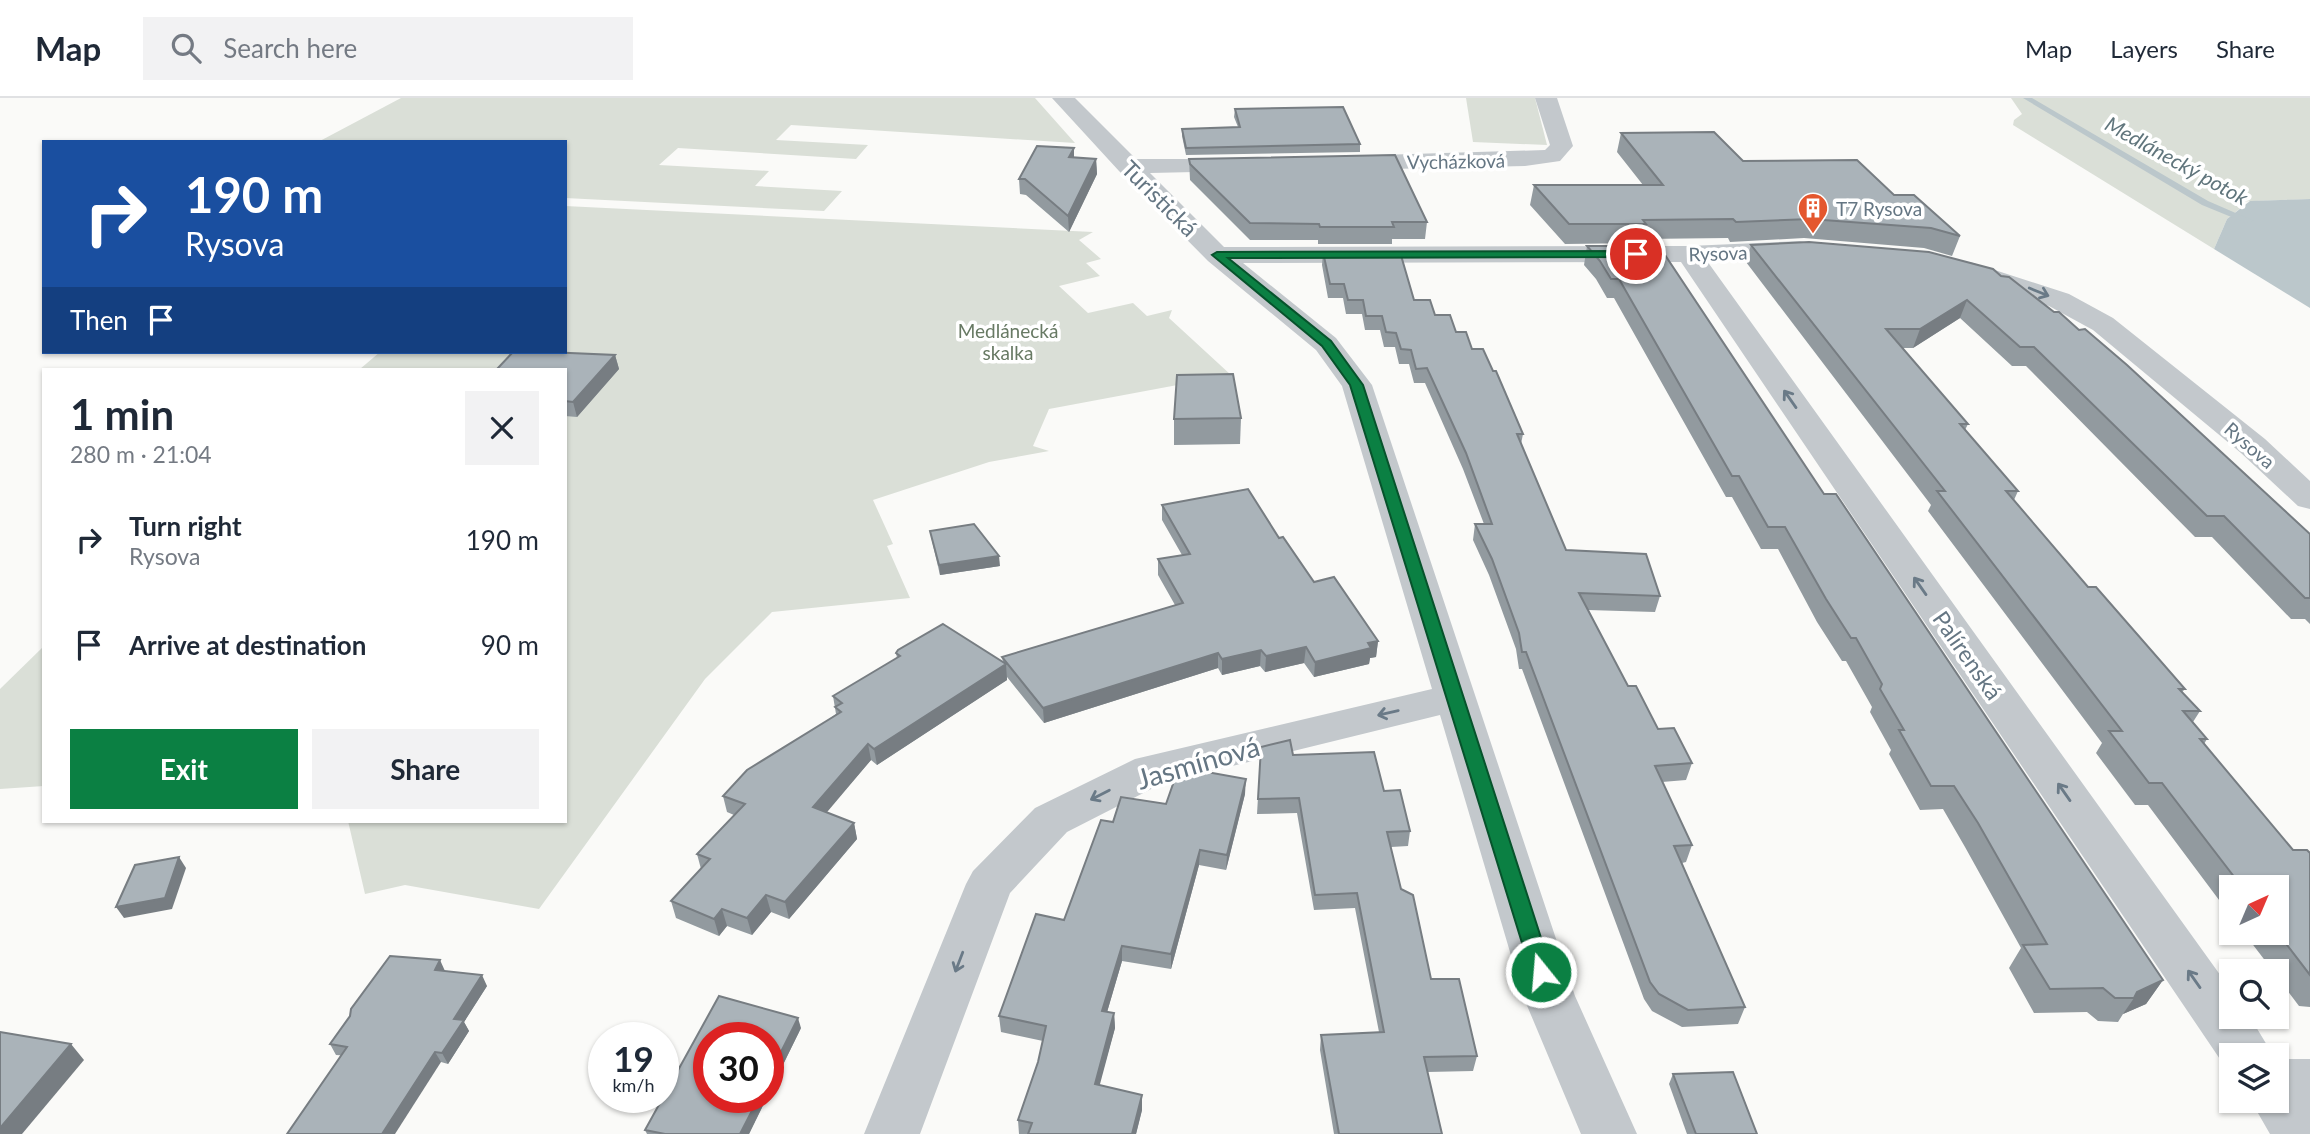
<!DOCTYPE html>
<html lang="en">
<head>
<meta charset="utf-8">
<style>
	:root { --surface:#fff; --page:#f2f2f3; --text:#1f2937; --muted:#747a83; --line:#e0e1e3; --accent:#0b8043 }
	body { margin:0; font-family:Lato,sans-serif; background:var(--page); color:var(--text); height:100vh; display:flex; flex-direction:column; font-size:26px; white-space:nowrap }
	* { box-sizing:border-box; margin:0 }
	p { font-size:23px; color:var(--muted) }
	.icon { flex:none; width:38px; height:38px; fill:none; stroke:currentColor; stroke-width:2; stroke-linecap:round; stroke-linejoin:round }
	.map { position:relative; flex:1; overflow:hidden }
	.panel { position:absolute; left:42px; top:270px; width:525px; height:455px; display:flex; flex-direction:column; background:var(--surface); border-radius:0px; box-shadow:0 2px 5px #0004 }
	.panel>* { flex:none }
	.hud { position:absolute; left:42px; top:42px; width:525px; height:214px; border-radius:0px; box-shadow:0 2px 5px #0004; background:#1a4fa0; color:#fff; overflow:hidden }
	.needle { width:46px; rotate:44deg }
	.fabs { position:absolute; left:2219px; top:777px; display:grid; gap:14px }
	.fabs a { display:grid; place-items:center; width:70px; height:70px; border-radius:0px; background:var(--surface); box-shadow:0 2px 5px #0004; font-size:35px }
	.speed { position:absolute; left:588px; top:924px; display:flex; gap:14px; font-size:35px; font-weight:700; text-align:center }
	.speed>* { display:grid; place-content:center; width:91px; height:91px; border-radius:50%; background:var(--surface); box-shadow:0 2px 5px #0004; line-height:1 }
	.speed small { font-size:18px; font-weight:400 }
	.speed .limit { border:10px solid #d22; background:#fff; color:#111 }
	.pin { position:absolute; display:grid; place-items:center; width:60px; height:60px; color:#fff; margin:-30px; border:4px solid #fff; border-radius:50%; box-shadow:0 2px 7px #0007 }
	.me { position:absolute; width:77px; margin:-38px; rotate:343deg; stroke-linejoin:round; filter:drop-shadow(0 0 5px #0008) }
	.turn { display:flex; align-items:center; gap:24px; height:147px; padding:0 28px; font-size:32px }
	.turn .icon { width:91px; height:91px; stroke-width:2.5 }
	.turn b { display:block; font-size:49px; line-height:60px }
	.then { display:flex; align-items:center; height:66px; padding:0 28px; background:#0003; gap:14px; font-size:26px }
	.round { display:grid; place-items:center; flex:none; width:74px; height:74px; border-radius:0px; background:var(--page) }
	.headline { display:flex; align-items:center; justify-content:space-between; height:119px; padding:0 28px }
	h1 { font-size:42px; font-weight:700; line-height:52px }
	.action { display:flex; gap:14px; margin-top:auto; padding:14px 28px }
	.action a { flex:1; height:80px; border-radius:0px; background:var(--accent); color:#fff; font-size:28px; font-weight:700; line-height:80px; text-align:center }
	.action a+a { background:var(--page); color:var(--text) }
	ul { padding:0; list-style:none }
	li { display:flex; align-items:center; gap:21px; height:105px; padding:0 28px }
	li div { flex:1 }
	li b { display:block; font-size:26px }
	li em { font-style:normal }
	header { display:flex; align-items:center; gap:42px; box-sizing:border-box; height:98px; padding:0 35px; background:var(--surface); border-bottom:2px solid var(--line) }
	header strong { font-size:33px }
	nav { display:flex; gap:38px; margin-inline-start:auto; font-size:24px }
	.search { width:490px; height:63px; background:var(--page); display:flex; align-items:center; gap:18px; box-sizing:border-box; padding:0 24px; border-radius:0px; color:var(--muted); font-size:26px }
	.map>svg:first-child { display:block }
	.green { fill:#dadfd7 }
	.water { fill:#bbc7cb }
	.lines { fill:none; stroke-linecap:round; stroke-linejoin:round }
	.stream { fill:#bbc7cb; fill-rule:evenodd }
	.minor { fill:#c3c8cc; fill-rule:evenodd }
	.wall { fill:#929a9f }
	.shaded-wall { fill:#777d82 }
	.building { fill:#aab3b9; stroke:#777d82; stroke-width:2 }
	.oneway { stroke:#6a7a87 }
	.route { fill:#0b8043; stroke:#07532c; stroke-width:2 }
	.labels { text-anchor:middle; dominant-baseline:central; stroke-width:7; stroke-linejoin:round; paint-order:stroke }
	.far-street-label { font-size:19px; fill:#657683; stroke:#fff }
	.far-poi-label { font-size:19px; fill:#657683; stroke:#fff; text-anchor:start }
	.far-park-label { font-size:19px; fill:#687a64; stroke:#fff }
	.far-water-label { font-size:21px; font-style:italic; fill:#60757c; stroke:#fff }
	.street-label { font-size:23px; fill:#657683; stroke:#fff }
	.near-street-label { font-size:28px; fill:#657683; stroke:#fff }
</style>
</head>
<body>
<header>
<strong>Map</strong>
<div class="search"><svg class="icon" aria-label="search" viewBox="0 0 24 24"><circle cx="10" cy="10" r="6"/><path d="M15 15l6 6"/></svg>Search here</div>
<nav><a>Map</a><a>Layers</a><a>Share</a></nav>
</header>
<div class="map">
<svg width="2310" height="1036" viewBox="0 0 2310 1036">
	<rect width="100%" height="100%" fill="#fafaf8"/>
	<g class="green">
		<path d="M401 0H1035L1075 45 791 27 776 42 868 47 856 61 678 50 659 67 769 73 755 88 842 93 824 113 565 100V44H318Z"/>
		<path d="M1466 0H1535L1547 47 1473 44Z"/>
		<path d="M2011 0H2310V101L2230 104 2242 109 2227 121 2214 151 2013 27 2014 22 2022 16Z"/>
		<path d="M565 108 1093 134 1079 142 1101 161 1086 165 1100 178 1059 188 1088 215 1133 205 1147 218 1172 212 1169 220 1231 277 1049 311 1033 348 1049 353 989 364 873 402 893 446 887 448 910 500 772 514 705 581 539 811 405 787 365 796 348 723H565V271H360L380 254H565Z"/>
		<path d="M44 548V688L0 691V591Z"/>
	</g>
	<path class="water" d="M2310 101V210L2214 151 2227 121 2250 103Z"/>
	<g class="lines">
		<path class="stream" d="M2023 0H2032L2208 103 2254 123 2246 125 2202 107Z"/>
		<g class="minor">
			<path d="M1052 0H1075L1136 61H1248L1252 66 1248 71 1240 73 1150 75 1224 149 1689 148 1800 143 1809 145 1813 151 1809 157 1800 159 1707 163 2231 892V919H2250L2273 957H2231V974L2228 973 1681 164 1243 165 1336 240 1372 287 1575 898 1637 1036H1581L1523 898 1440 617 1163 685 1067 734 1010 795 920 1036H864L966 786 973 773 1035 710 1135 661 1432 591 1342 288 1316 252 1208 163 1119 73Z"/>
			<path d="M1535 0H1557L1573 48 1560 63 1525 68 1346 72 1338 70 1334 65 1338 60 1346 58 1545 52 1550 47Z"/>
			<path d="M1970 164 2069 196 2113 220 2265 341 2310 383V411L2298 408 2241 355 2093 232 2049 208 1960 178 1957 172 1960 166Z"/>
			<path d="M2277 961H2310V1036H2270L2251 1003H2277Z"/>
		</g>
	</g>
	<g class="wall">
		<path d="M1235 11 1360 46V54L1186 57 1182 38V31L1238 29 1234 19Z"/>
		<path d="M1621 35 1894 97 1960 138 1952 158 1924 150 1804 140 1730 144 1728 140 1642 141 1641 145 1565 146 1530 107 1534 87H1643L1617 54Z"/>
		<path d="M1074 50V60L1096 61 1097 76 1069 134 1026 97 1020 96 1019 81Z"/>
		<path d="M1189 61 1427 124 1425 141H1392V146H1318V142H1250L1190 82Z"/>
		<path d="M1751 147 1929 154 2310 436V526L2305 521H2291L2212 439H2195L2026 268H2012L1960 220 1913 250H1902L1968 326 1965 332 2018 393 2014 402 2088 489 2185 591 2182 594 2200 613 2193 624 2207 641 2204 646 2293 752 2310 755V909L2299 908 2277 879V873H2273L2244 835H2277V789H2231V818L2148 707H2135L2096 655 2102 645 1928 413 1931 407 1746 164Z"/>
		<path d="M1587 148 1824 396 2163 882 2146 906 2123 916 2118 924 2098 923 2087 914 2034 915 2009 870 2021 850 1965 749 1943 711 1920 712 1889 656 1891 652 1870 614 1872 609 1846 563H1842L1817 524 1778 451H1761L1732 399H1726L1614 200H1607L1596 181 1584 167Z"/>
		<path d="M1323 154 1414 202 1456 234 1493 273 1523 336 1521 346 1566 452 1660 498 1655 514 1588 512 1628 588 1658 631 1692 665 1686 682 1662 684 1692 747 1686 764 1682 765 1745 909 1738 926 1682 929 1652 913 1644 901 1522 571H1519L1516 551 1489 477 1473 442 1475 426H1484L1463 371 1425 285H1414L1409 266H1399L1395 249H1384L1380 232H1365L1362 216H1346L1343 200H1328L1322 167Z"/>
		<path d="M615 257 619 271 577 319 565 318V271Z"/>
		<path d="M1241 320 1240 346 1174 347V321Z"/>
		<path d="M1162 407 1279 440 1314 484 1378 543 1376 559 1370 560 1369 566 1314 579 1304 565 1265 574 1260 568 1222 577 1218 570 1044 625 1007 579V582L877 667 871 662 826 714 854 725 857 741 789 821 771 814 752 837 727 828 719 838 676 820 671 803 701 771 697 756 734 717 727 714 723 698 836 616 833 598 897 560 896 555 1003 564 1002 559 1175 507 1158 477V461L1182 457 1162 422Z"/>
		<path d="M930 433 1000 468 940 477 932 443Z"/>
		<path d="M1261 649 1293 657 1384 693 1410 733 1408 748 1391 749 1401 791 1431 881 1477 958 1473 973 1427 974 1442 1036H1334L1320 952 1321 937 1379 934 1355 810 1314 812 1297 715 1257 716Z"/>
		<path d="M1245 696 1226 772 1199 767 1171 871 1122 863 1107 914 1114 915 1115 930 1099 987 1142 997V1012L1136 1036H1019L1018 1022 1038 964 1043 943 1001 934 999 918 1064 822 1113 724 1166 706Z"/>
		<path d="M445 873 487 888 464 924 469 933 448 966 441 964 336 957 330 946 350 918Z"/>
		<path d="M801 930 749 1036H647L645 1032Z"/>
		<path d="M1673 976 1757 1036H1687L1669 986Z"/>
	</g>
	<g class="shaded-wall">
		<path d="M1074 50V65L1069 59Z"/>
		<path d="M1096 61 1097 76 1069 134 1068 118Z"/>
		<path d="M1967 202 1960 220 1913 250 1920 231Z"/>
		<path d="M615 257 619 271 577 319 573 304Z"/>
		<path d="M999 458 1000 468 940 477 939 467Z"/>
		<path d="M1378 543 1376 559 1370 560 1369 566 1314 579 1315 564 1368 545Z"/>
		<path d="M1306 549 1304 565 1265 574 1266 558Z"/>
		<path d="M1261 552 1260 568 1222 577V561Z"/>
		<path d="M1218 555V570L1044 625 1043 610Z"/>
		<path d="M1006 566 1007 582 877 667 874 651Z"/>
		<path d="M868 646 871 662 817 726 813 709Z"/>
		<path d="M1246 681 1245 696 1226 772 1227 757Z"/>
		<path d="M854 725 857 741 789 821 785 804Z"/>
		<path d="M1200 752 1199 767 1171 871V856Z"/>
		<path d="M179 759 186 770 172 811 124 820 116 809Z"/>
		<path d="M766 797 771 814 752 837 747 820Z"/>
		<path d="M722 811 727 828 719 838 714 821Z"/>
		<path d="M1122 848V863L1103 928 1102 913Z"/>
		<path d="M440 862 445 873 441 883 435 872Z"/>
		<path d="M482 877 487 888 464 924 469 933 448 966 442 955 454 921Z"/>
		<path d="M2163 882 2146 906 2123 916 2134 900 2137 894Z"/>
		<path d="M1114 915 1115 930 1096 1001 1095 986Z"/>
		<path d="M798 920 801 930 768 997V980Z"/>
		<path d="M71 946 84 962 22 1036H0V1030Z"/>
		<path d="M435 954 441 964 395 1036H382Z"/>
		<path d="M1142 997V1012L1136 1036H1132Z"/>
		<path d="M759 999H767L749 1036H740Z"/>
	</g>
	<g class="building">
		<path d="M1343 9 1360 46 1186 50 1182 31 1240 29 1235 11Z"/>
		<path d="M1714 34 1743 63 1857 62 1894 97H1914L1960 138 1931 130 1810 121 1736 124 1733 121 1643 122 1646 126H1569L1534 87H1663L1621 35Z"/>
		<path d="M1037 48 1074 50 1069 59 1096 61 1068 118 1025 81H1019Z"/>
		<path d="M1395 57 1427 124H1392L1394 129H1320L1319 126 1250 125 1190 66 1189 61Z"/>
		<path d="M1809 144 1929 154 1993 171 2001 178 2009 179 2054 214H2059L2079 232 2085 231 2127 267 2310 436V500H2305L2224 418H2207L2034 249H2020L1967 202 1920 231H1886L1968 326H1960L2018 393H2006L2088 489H2096L2185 591H2179L2200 613H2183L2207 641H2200L2293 752H2307L2310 755V877L2277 834V789H2242L2162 685H2149L2109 633H2122L1937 393H1945L1751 147Z"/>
		<path d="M1587 148H1659L1824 396H1836L2163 882 2137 894 2134 900H2115L2103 890 2050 891 2023 847 2047 846 1978 725 1954 688H1931L1899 632H1904L1880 591 1882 586 1856 540H1851L1826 501 1785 429H1768L1739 378H1732L1619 181H1611L1600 163Z"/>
		<path d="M1323 154H1400L1414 202H1430L1435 217H1450L1456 234H1466L1472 251H1483L1493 273H1496L1523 336H1517L1566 452 1646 456 1660 498 1579 495 1628 588H1636L1658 631 1674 630 1692 665 1655 668 1692 747 1674 748 1745 909 1688 912 1659 896 1650 884 1526 554H1522L1519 535 1492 461 1475 426H1492L1466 355 1427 270 1416 271 1411 252 1401 251 1396 235 1386 234 1382 218H1366L1363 202H1348L1344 186H1330Z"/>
		<path d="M513 254H547L615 257 573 304 565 303V271H497Z"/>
		<path d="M1233 276 1241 320 1174 321 1177 277Z"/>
		<path d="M1248 391 1279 440 1283 439 1314 484 1334 479 1378 543 1368 545 1371 550 1315 564 1306 549 1266 558 1261 552 1222 561 1218 555 1043 610 1002 559 1183 505 1158 461 1190 456 1162 407Z"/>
		<path d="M974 426 999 458 939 467 930 433Z"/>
		<path d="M943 526 1006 566 874 651 868 646 813 709 854 725 785 804 766 797 747 820 722 811 714 821 671 803 710 761 697 756 745 706 723 698 747 672 841 614 835 609 842 605 833 598 900 558 896 555 898 552Z"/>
		<path d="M1290 642 1293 657 1374 654 1384 693 1400 692 1410 733 1387 734 1401 791 1413 797 1431 881H1459L1477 958 1424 959 1442 1036H1339L1321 937 1384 934 1357 795 1315 797 1299 700 1258 701 1261 649Z"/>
		<path d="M1179 669 1246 681 1227 757 1200 752 1171 856 1122 848 1102 913 1114 915 1095 986 1142 997 1132 1036H1028L1032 1025 1018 1022 1038 964 1046 928 999 918 1036 816 1064 822 1101 722 1113 724 1121 699 1166 706Z"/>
		<path d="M179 759 165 800 116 809 135 767Z"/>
		<path d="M390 858 440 862 435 872 482 877 454 921 464 922 442 955 435 954 382 1036H287L347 949 330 946 350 918 351 911Z"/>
		<path d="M719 898 798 920 768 980V940H709V999H759L740 1036H665L645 1032Z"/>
		<path d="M0 934 71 946 0 1030Z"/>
		<path d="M1733 974 1757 1036H1696L1673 976Z"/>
	</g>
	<defs><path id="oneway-shaft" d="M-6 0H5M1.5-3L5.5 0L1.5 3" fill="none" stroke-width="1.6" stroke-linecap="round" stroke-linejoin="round" transform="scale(1.75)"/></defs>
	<g class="oneway">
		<use href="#oneway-shaft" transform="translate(2039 194) rotate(22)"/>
		<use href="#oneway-shaft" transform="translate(1790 301) rotate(-125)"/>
		<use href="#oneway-shaft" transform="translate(1920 488) rotate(-125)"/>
		<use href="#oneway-shaft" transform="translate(1388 615) rotate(167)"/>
		<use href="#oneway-shaft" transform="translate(2064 694) rotate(-125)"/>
		<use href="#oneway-shaft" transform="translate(1100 697) rotate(153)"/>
		<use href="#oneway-shaft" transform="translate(959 864) rotate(111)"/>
		<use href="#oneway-shaft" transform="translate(2194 881) rotate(-125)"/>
	</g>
	<path class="route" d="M1636 153 1642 156 1640 159 1228 160 1331 243 1363 287 1552 874 1549 880 1541 882 1534 880 1531 874 1350 287 1322 248 1212 157 1217 154Z"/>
	<defs>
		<g id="building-pin" transform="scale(1.575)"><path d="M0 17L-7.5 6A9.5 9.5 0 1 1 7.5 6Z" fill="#e4572e" stroke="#fff"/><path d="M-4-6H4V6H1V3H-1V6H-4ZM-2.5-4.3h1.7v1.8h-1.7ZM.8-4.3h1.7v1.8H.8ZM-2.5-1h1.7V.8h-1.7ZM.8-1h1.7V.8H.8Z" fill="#fff"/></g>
	</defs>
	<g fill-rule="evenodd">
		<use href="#building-pin" x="1813" y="110"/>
	</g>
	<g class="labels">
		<g class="far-street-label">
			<text transform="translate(1456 63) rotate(-1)">Vycházková</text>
			<text transform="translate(1718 155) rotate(-2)">Rysova</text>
			<text transform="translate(2250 347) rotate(41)">Rysova</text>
		</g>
		<g class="far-poi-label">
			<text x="1836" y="110">T7 Rysova</text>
		</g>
		<g class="far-park-label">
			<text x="1008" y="232">Medlánecká<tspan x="1008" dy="22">skalka</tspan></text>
		</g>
		<g class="far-water-label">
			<text transform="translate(2177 62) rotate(29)">Medlánecký potok</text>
		</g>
		<g class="street-label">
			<text transform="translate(1160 100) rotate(45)">Turistická</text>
			<text transform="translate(1968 557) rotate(55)">Palírenská</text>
		</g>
		<g class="near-street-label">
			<text transform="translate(1198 664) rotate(-16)">Jasmínová</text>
		</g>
	</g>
</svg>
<div class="fabs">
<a><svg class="needle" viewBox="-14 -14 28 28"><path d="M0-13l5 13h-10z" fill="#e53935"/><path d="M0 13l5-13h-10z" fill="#747a83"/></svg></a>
<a><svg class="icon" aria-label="search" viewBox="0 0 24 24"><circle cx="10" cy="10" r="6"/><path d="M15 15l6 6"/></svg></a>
<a><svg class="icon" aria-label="layers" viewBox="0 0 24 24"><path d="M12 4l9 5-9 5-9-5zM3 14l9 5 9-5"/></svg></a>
</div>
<div class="speed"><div>19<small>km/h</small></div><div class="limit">30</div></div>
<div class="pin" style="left:1636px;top:156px;background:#d93025"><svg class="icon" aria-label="arrive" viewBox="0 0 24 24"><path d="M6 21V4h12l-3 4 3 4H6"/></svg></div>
<svg class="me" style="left:1541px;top:874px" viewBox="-20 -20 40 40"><circle r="17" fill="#0b8043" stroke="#fff" stroke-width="3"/><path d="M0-11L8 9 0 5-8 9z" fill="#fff"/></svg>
<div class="hud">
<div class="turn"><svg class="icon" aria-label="right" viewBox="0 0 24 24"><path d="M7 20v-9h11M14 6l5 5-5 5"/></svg><div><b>190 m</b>Rysova</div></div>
<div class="then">Then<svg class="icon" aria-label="arrive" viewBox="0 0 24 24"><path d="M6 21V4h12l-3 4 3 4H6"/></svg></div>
</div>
<section class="panel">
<div class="headline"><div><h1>1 min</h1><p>280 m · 21:04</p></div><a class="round"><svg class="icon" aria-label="close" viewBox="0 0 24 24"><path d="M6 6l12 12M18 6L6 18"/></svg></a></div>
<ul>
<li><svg class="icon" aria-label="right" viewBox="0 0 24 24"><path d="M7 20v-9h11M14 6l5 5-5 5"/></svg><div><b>Turn right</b><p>Rysova</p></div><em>190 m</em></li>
<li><svg class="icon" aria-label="arrive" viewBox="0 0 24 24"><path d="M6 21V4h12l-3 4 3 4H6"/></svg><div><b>Arrive at destination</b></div><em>90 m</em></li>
</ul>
<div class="action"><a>Exit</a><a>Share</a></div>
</section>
</div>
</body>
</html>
